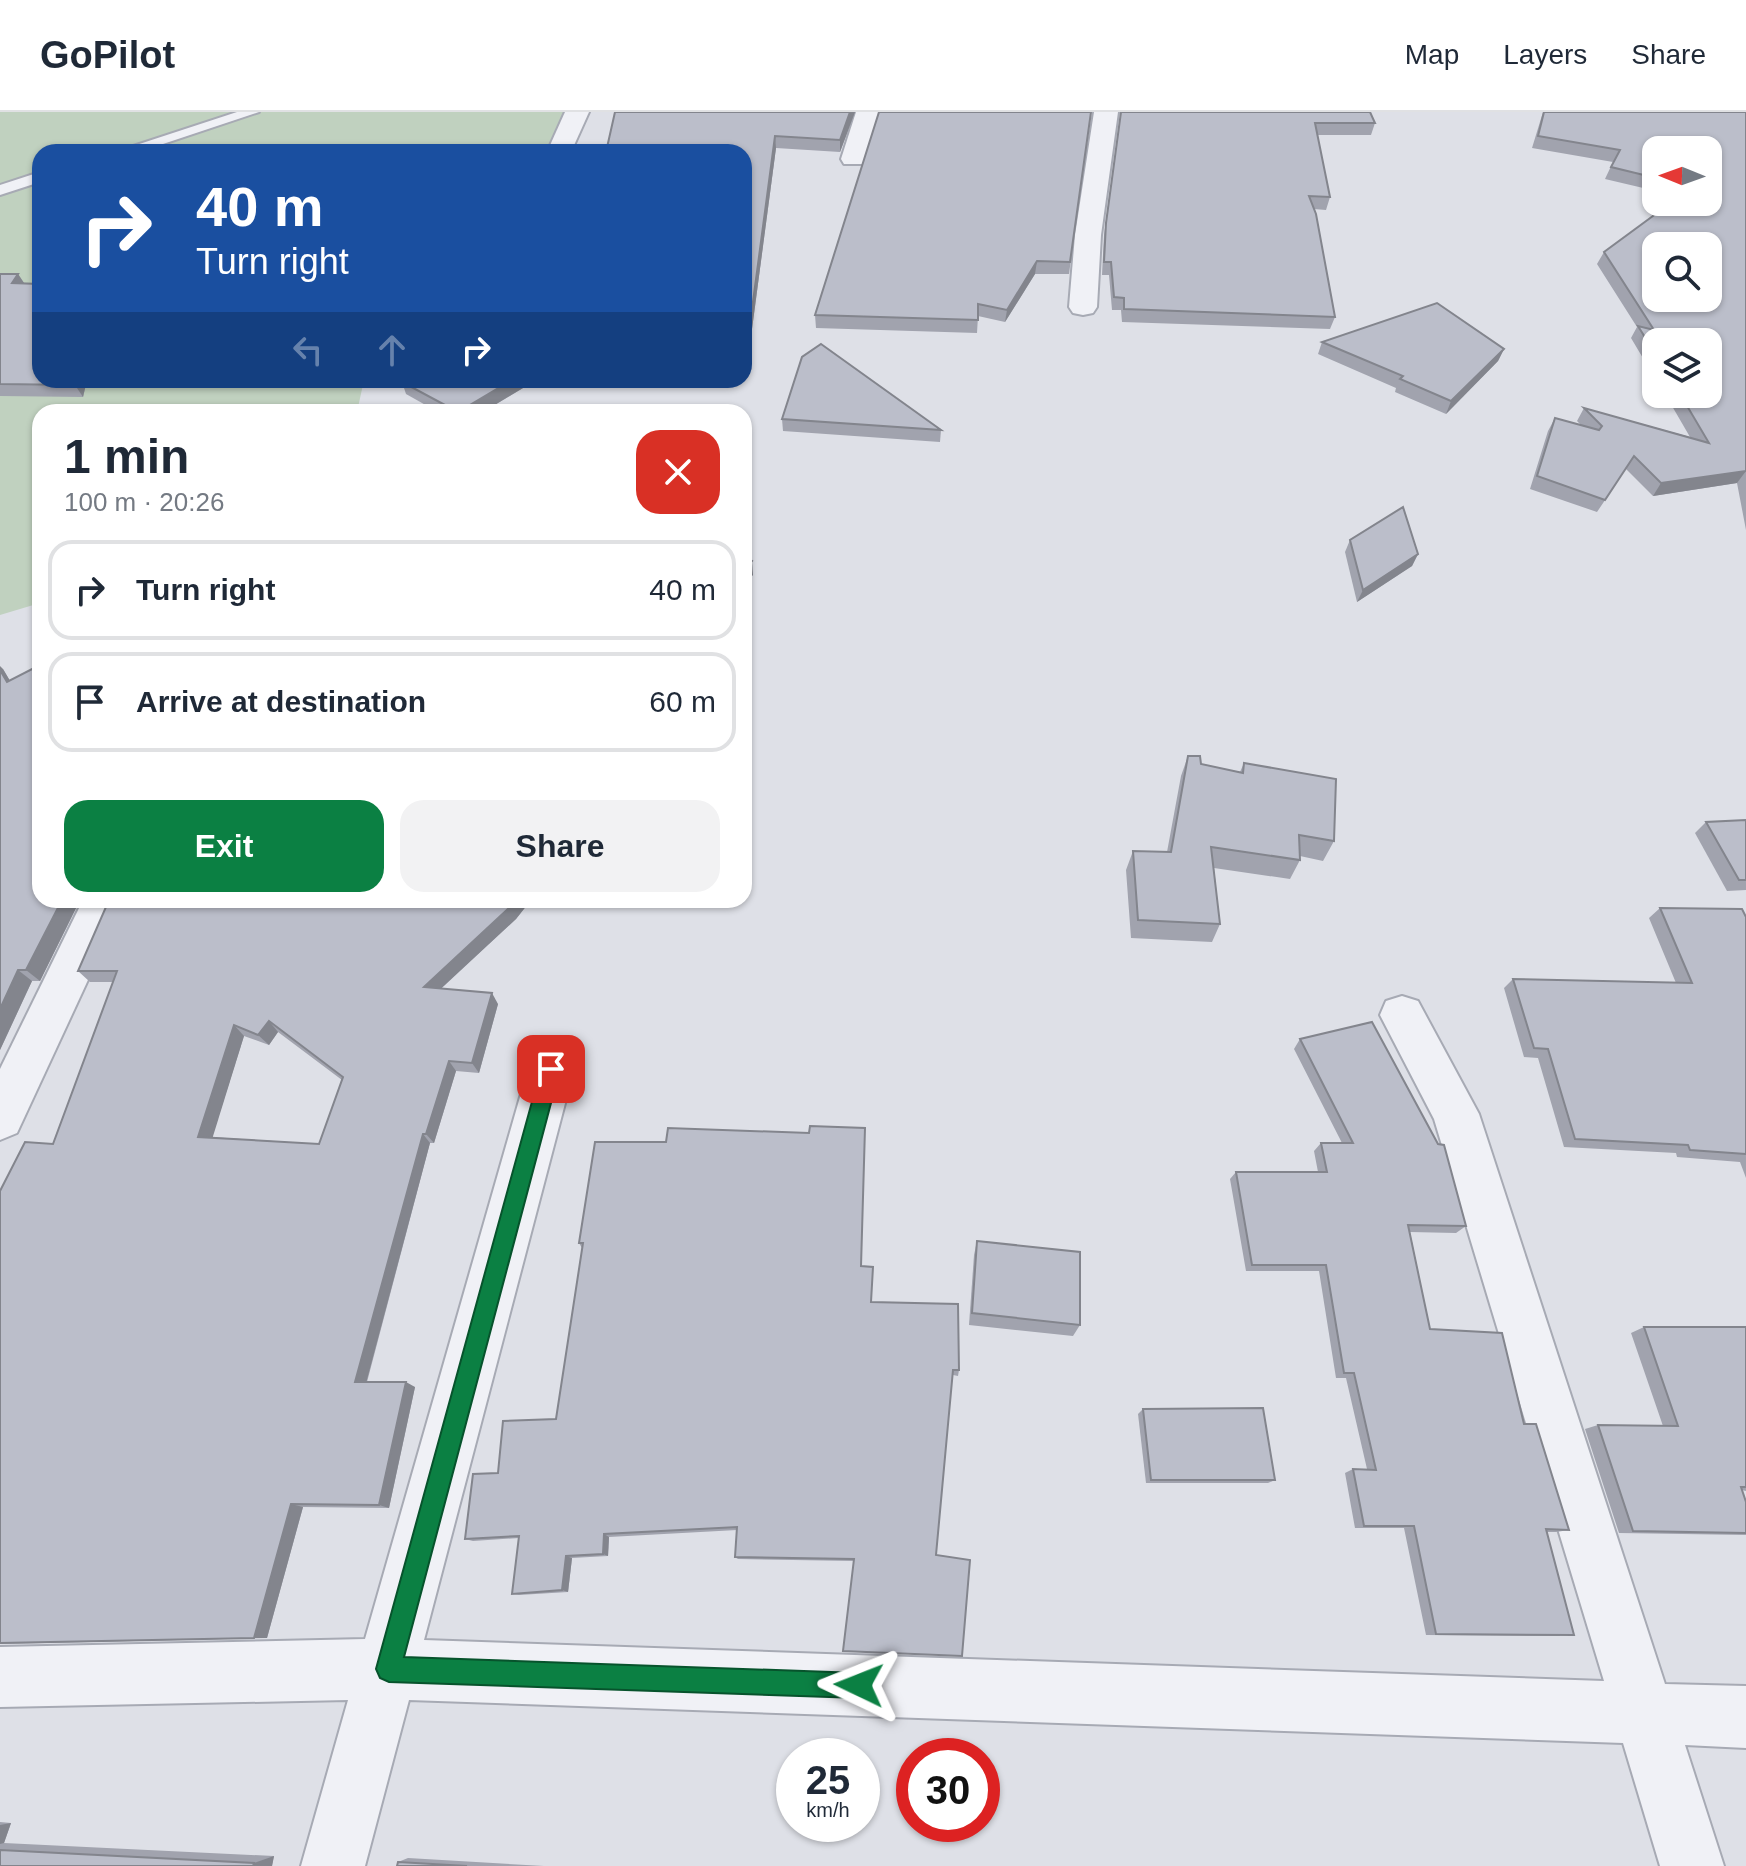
<!DOCTYPE html>
<html lang="en">
<head>
<meta charset="utf-8">
<style>
	:root { --surface:#fff; --page:#f2f2f3; --text:#1f2937; --muted:#747a83; --line:#e0e1e3; --accent:#0b8043 }
	body { margin:0; font-family:Helvetica,sans-serif; background:var(--page); color:var(--text); height:100vh; display:flex; flex-direction:column; font-size:30px; white-space:nowrap }
	* { box-sizing:border-box; margin:0 }
	p { font-size:26px; color:var(--muted) }
	.icon { flex:none; width:44px; height:44px; fill:none; stroke:currentColor; stroke-width:2; stroke-linecap:round; stroke-linejoin:round }
	.map { position:relative; flex:1; overflow:hidden }
	.details { position:absolute; left:32px; top:292px; width:720px; height:504px; display:flex; flex-direction:column; background:var(--surface); border-radius:24px; box-shadow:0 2px 6px #0004 }
	.details>* { flex:none }
	.top-card { position:absolute; left:32px; top:32px; width:720px; height:244px; border-radius:24px; box-shadow:0 2px 6px #0004; background:#1a4fa0; color:#fff; overflow:hidden }
	.needle { width:52px; rotate:271deg }
	.tools { position:absolute; left:1642px; top:24px; display:grid; gap:16px }
	.tools a { display:grid; place-items:center; width:80px; height:80px; border-radius:16px; background:var(--surface); box-shadow:0 2px 6px #0004; font-size:40px }
	.speed { position:absolute; left:776px; top:1626px; display:flex; gap:16px; font-size:40px; font-weight:700; text-align:center }
	.speed>* { display:grid; place-content:center; width:104px; height:104px; border-radius:50%; background:var(--surface); box-shadow:0 2px 6px #0004; line-height:1 }
	.speed small { font-size:20px; font-weight:400 }
	.speed .limit { border:12px solid #d22; background:#fff; color:#111 }
	.pin { position:absolute; display:grid; place-items:center; width:68px; height:68px; color:#fff; margin:-34px; border-radius:16px; box-shadow:0 4px 12px #0006 }
	.me { position:absolute; width:88px; margin:-44px; rotate:272deg; stroke-linejoin:round; filter:drop-shadow(0 0 6px #0008) }
	.turn { display:flex; align-items:center; gap:28px; height:168px; padding:0 32px; font-size:36px }
	.turn .icon { width:104px; height:104px; stroke-width:2.5 }
	.turn b { display:block; font-size:56px; line-height:68px }
	.lanes { display:flex; align-items:center; height:76px; padding:0 32px; background:#0003; justify-content:center; gap:40px; direction:ltr }
	.lanes .off { opacity:.35 }
	.round { display:grid; place-items:center; flex:none; width:84px; height:84px; border-radius:24px; background:var(--page) }
	.headline { display:flex; align-items:center; justify-content:space-between; height:136px; padding:0 32px }
	h1 { font-size:48px; font-weight:600; line-height:60px }
	.action { display:flex; gap:16px; margin-top:auto; padding:16px 32px }
	.action a { flex:1; height:92px; border-radius:24px; background:var(--accent); color:#fff; font-size:32px; font-weight:600; line-height:92px; text-align:center }
	.action a+a { background:var(--page); color:var(--text) }
	ul { padding:0; list-style:none }
	li { display:flex; align-items:center; gap:24px; height:100px; margin:0 16px 12px; padding:0 16px; border:4px solid var(--line); border-radius:24px }
	li div { flex:1 }
	li b { display:block; font-size:30px }
	li em { font-style:normal }
	header { display:flex; align-items:center; gap:48px; box-sizing:border-box; height:112px; padding:0 40px; background:var(--surface); border-bottom:2px solid var(--line) }
	header strong { font-size:38px }
	nav { display:flex; gap:44px; margin-inline-start:auto; font-size:28px }
	.map>svg:first-child { display:block }
	.green { fill:#c0d1bf }
	.lines { fill:none; stroke-linecap:round; stroke-linejoin:round }
	.service-casing { stroke:#a7aab4; stroke-width:4 }
	.minor-casing { stroke:#a7aab4; stroke-width:4 }
	.service { fill:#f0f1f6; fill-rule:evenodd }
	.minor { fill:#f0f1f6; fill-rule:evenodd }
	.wall { fill:#a1a3ae; fill-rule:evenodd }
	.shaded-wall { fill:#83858d }
	.building { fill:#bbbeca; stroke:#83858d; stroke-width:2; fill-rule:evenodd }
	.route { fill:#0b8043; stroke:#07532c; stroke-width:2 }
</style>
</head>
<body>
<header>
<strong>GoPilot</strong>
<nav><a>Map</a><a>Layers</a><a>Share</a></nav>
</header>
<div class="map">
<svg width="1746" height="1754" viewBox="0 0 1746 1754">
	<rect width="100%" height="100%" fill="#dee0e7"/>
	<path class="green" d="M0 0H584L566 40H40V268H364L357 300H40V491L0 503Z"/>
	<g class="lines">
		<g class="service-casing">
			<g id="service">
				<path d="M237 0H259L139 40H115Z"/>
				<path d="M40 60V70L0 83V73Z"/>
			</g>
		</g>
		<g class="minor-casing">
			<g id="minor">
				<path d="M565 0H589L571 40H547Z"/>
				<path d="M856 0H880L865 47 862 52H844L841 47Z"/>
				<path d="M1094 0H1118L1101 123 1097 195 1093 201 1083 203 1073 201 1069 195 1075 123Z"/>
				<path d="M83 788H125L17 1021 0 1028V957Z"/>
				<path d="M1402 884 1418 889 1479 1002 1665 1572 1746 1574V1636L1685 1633 1724 1754H1660L1623 1631 409 1588 365 1754H301L348 1588 0 1595V1535L365 1527 528 957 535 942 551 936 567 942 574 957 424 1528 1604 1569 1434 1007 1380 903 1386 889Z"/>
			</g>
		</g>
		<use href="#service" class="service"/>
		<use href="#minor" class="minor"/>
	</g>
	<g class="wall">
		<path d="M615 0H855L840 40 776 36 750 232H744V40Z"/>
		<path d="M1091 0 1069 162H1035L1005 210 978 204 977 221 816 216 815 203Z"/>
		<path d="M1121 0H1370L1375 11 1371 23H1317L1330 85 1326 98 1314 97 1335 205 1330 217 1122 210 1121 198H1112L1109 163H1102L1104 123Z"/>
		<path d="M1543 0H1746V418L1737 371 1653 384 1626 357 1597 400 1530 377 1548 319 1555 306 1582 314 1577 309 1584 296 1690 325 1665 282H1708L1656 230V268L1631 226 1637 215 1597 152 1604 140 1708 90 1656 38V79L1605 67 1613 50 1532 36Z"/>
		<path d="M0 162H18L24 171 40 268H87L83 285 0 284Z"/>
		<path d="M1322 230 1504 237 1498 249 1446 302 1395 280 1396 276 1318 242Z"/>
		<path d="M403 268H532L533 270 483 300H438L406 282 402 270Z"/>
		<path d="M782 307 941 318 940 330 783 319Z"/>
		<path d="M1350 428 1418 442 1412 454 1357 490 1345 440Z"/>
		<path d="M3 557 10 569 40 788H80L40 869H32L0 938Z"/>
		<path d="M1188 644 1201 652 1240 660 1244 651 1334 729 1323 749 1300 744V748L1290 767 1214 756 1220 812 1212 830 1131 826 1126 758 1133 739 1167 740 1181 664Z"/>
		<path d="M1746 708V778L1727 779 1695 721 1706 710Z"/>
		<path d="M109 788H531L516 807 441 876 498 892 479 961 456 959 434 1031H430L367 1270 415 1275 389 1396 303 1395 267 1526 0 1532V1079L53 1032 113 870H90L78 859ZM278 920 342 968 319 1032 212 1025 244 924 269 933Z"/>
		<path d="M1660 796 1746 805V1066L1740 1050 1677 1045 1676 1041 1564 1035 1538 946 1524 945 1504 876 1513 867 1676 871 1649 806Z"/>
		<path d="M1300 927 1466 1114 1456 1121 1410 1120 1430 1217 1524 1312 1569 1418 1556 1420H1547L1560 1524 1426 1523 1404 1416H1355L1345 1361 1353 1357H1367L1346 1266H1336L1319 1159H1246L1230 1067 1236 1060H1318L1314 1039 1321 1031H1342L1294 937Z"/>
		<path d="M666 1030 861 1154 871 1190 959 1258 958 1264 953 1263 854 1449 738 1447 735 1445 737 1418 609 1425 608 1444 572 1446 568 1480 519 1483 512 1482 519 1426 473 1429 465 1427 498 1361 556 1307 582 1136 579 1131Z"/>
		<path d="M977 1129 1080 1213 1073 1224 969 1213 974 1143Z"/>
		<path d="M1644 1215H1746V1379L1742 1378 1746 1390V1423L1619 1421 1585 1317 1598 1313 1663 1314 1631 1221Z"/>
		<path d="M1143 1297 1275 1368 1268 1371H1146L1138 1302Z"/>
		<path d="M0 1710 11 1711 4 1731 274 1744 272 1754H0Z"/>
		<path d="M408 1746 544 1754H397L398 1750Z"/>
	</g>
	<g class="shaded-wall">
		<path d="M850 0H855L840 40V28Z"/>
		<path d="M775 24 776 36 750 232 749 220Z"/>
		<path d="M1037 149 1035 162 1005 210 1007 198Z"/>
		<path d="M18 162 26 174 12 171Z"/>
		<path d="M1504 237 1498 249 1446 302 1451 289Z"/>
		<path d="M76 268H87L83 285 75 273Z"/>
		<path d="M512 268H532L533 270 483 300H458Z"/>
		<path d="M1746 359 1737 371 1653 384 1661 371Z"/>
		<path d="M1418 442 1412 454 1357 490 1363 478Z"/>
		<path d="M752 449 753 463 744 473V458Z"/>
		<path d="M0 554 3 557 19 584 7 570 0 558Z"/>
		<path d="M62 788H80L40 869 26 858Z"/>
		<path d="M516 788H531L516 807 431 886 424 875Z"/>
		<path d="M18 858 32 869 0 938V897Z"/>
		<path d="M492 881 498 892 479 961 472 951Z"/>
		<path d="M269 909 278 920 269 933 258 923Z"/>
		<path d="M234 913 244 924 210 1034 198 1025Z"/>
		<path d="M449 949 456 959 434 1031 426 1022Z"/>
		<path d="M423 1022 430 1031 365 1275 355 1270Z"/>
		<path d="M406 1270 415 1275 389 1396 379 1393Z"/>
		<path d="M291 1392 303 1395 267 1526H254Z"/>
		<path d="M604 1422 609 1425 608 1444 603 1442Z"/>
		<path d="M566 1444 572 1446 568 1480 562 1478Z"/>
		<path d="M11 1711 4 1731 0 1732V1713Z"/>
		<path d="M274 1744 272 1754H253L254 1751Z"/>
	</g>
	<g class="building">
		<path d="M615 0H850L840 28 775 24 749 220 744 219V40H606Z"/>
		<path d="M879 0H1091L1070 150 1037 149 1007 198 978 192V208L815 203Z"/>
		<path d="M1121 0H1370L1375 11H1315L1330 85 1309 84 1316 102 1335 205 1124 197V186L1114 185 1111 150H1104L1106 111Z"/>
		<path d="M1544 0H1746V359L1661 371 1634 344 1605 388 1537 364 1555 306 1599 318 1602 314 1584 296 1709 331 1680 282H1708V230H1656V243L1638 214 1654 218 1604 140 1672 90H1708V38H1656V66L1611 55 1620 38 1538 24ZM1656 134H1708V186H1656Z"/>
		<path d="M0 162H18L12 171 40 172V268H76L75 273 0 272Z"/>
		<path d="M1437 191 1504 237 1451 289 1400 267 1403 264 1322 230Z"/>
		<path d="M821 232 941 318 782 307 802 245Z"/>
		<path d="M403 268H512L458 300 402 270Z"/>
		<path d="M1403 395 1418 442 1363 478 1350 428Z"/>
		<path d="M744 443 752 449 744 458Z"/>
		<path d="M40 553V788H62L26 858H18L0 897V558L7 570Z"/>
		<path d="M1188 644H1200L1201 652 1243 661 1244 651 1336 667 1334 729 1299 723 1300 748 1211 735 1220 812 1138 808 1133 739 1171 740Z"/>
		<path d="M1746 708V768H1739L1706 710Z"/>
		<path d="M109 788H516L510 795 424 875 492 881 472 951 449 949 426 1022H423L355 1270H406L379 1393 291 1392 254 1526 0 1531V1079L25 1030 53 1032 117 859H78ZM269 909 343 965 319 1032 198 1025 234 913 258 923Z"/>
		<path d="M1660 796 1742 797 1746 805V1042L1690 1038 1688 1033 1575 1027 1548 937 1534 936 1513 867 1692 871Z"/>
		<path d="M1372 910 1438 1032 1444 1033 1466 1114 1408 1113 1430 1217 1502 1221 1524 1312H1536L1569 1418 1546 1417 1574 1523 1436 1522 1414 1414H1364L1353 1357 1376 1358 1354 1261H1344L1326 1153H1252L1236 1060H1327L1321 1031H1353L1300 927Z"/>
		<path d="M810 1014 865 1016 861 1154 873 1155 871 1190 958 1192 959 1258H953L936 1443 970 1448 962 1544 843 1539 854 1447 735 1445 737 1415 604 1422 603 1442 566 1444 562 1478 512 1482 519 1424 465 1427 473 1362 498 1361 503 1309 556 1307 583 1131H579L595 1030H666L668 1016 809 1021Z"/>
		<path d="M977 1129 1080 1140V1213L972 1201Z"/>
		<path d="M1644 1215H1746V1375H1741L1746 1390V1421L1633 1419 1598 1313 1678 1314Z"/>
		<path d="M1263 1296 1275 1368H1151L1143 1297Z"/>
		<path d="M0 1738 254 1751 253 1754H0Z"/>
		<path d="M398 1750 467 1754H397Z"/>
	</g>
	<path class="route" d="M551 948 557 951 560 957 404 1545 859 1561 868 1564 872 1573 868 1582 859 1586 389 1570 380 1566 376 1557 541 957 544 951Z"/>
</svg>
<div class="tools">
<a><svg class="needle" viewBox="-14 -14 28 28"><path d="M0-13l5 13h-10z" fill="#e53935"/><path d="M0 13l5-13h-10z" fill="#747a83"/></svg></a>
<a><svg class="icon" aria-label="search" viewBox="0 0 24 24"><circle cx="10" cy="10" r="6"/><path d="M15 15l6 6"/></svg></a>
<a><svg class="icon" aria-label="layers" viewBox="0 0 24 24"><path d="M12 4l9 5-9 5-9-5zM3 14l9 5 9-5"/></svg></a>
</div>
<div class="speed"><div>25<small>km/h</small></div><div class="limit">30</div></div>
<div class="pin" style="left:551px;top:957px;background:#d93025"><svg class="icon" aria-label="arrive" viewBox="0 0 24 24"><path d="M6 21V4h12l-3 4 3 4H6"/></svg></div>
<svg class="me" style="left:859px;top:1573px" viewBox="-20 -20 40 40"><path d="M0-17L14 15 0 8-14 15z" fill="#0b8043" stroke="#fff" stroke-width="4"/></svg>
<div class="top-card">
<div class="turn"><svg class="icon" aria-label="right" viewBox="0 0 24 24"><path d="M7 20v-9h11M14 6l5 5-5 5"/></svg><div><b>40 m</b>Turn right</div></div>
<div class="lanes"><svg class="icon off" aria-label="left" viewBox="0 0 24 24"><path d="M17 20v-9H6M10 6l-5 5 5 5"/></svg><svg class="icon off" aria-label="ahead" viewBox="0 0 24 24"><path d="M12 20V5M6 11l6-6 6 6"/></svg><svg class="icon" aria-label="right" viewBox="0 0 24 24"><path d="M7 20v-9h11M14 6l5 5-5 5"/></svg></div>
</div>
<section class="details">
<div class="headline"><div><h1>1 min</h1><p>100 m · 20:26</p></div><a class="round" style="background:#d93025;color:#fff"><svg class="icon" aria-label="close" viewBox="0 0 24 24"><path d="M6 6l12 12M18 6L6 18"/></svg></a></div>
<ul>
<li><svg class="icon" aria-label="right" viewBox="0 0 24 24"><path d="M7 20v-9h11M14 6l5 5-5 5"/></svg><div><b>Turn right</b></div><em>40 m</em></li>
<li><svg class="icon" aria-label="arrive" viewBox="0 0 24 24"><path d="M6 21V4h12l-3 4 3 4H6"/></svg><div><b>Arrive at destination</b></div><em>60 m</em></li>
</ul>
<div class="action"><a>Exit</a><a>Share</a></div>
</section>
</div>
</body>
</html>
